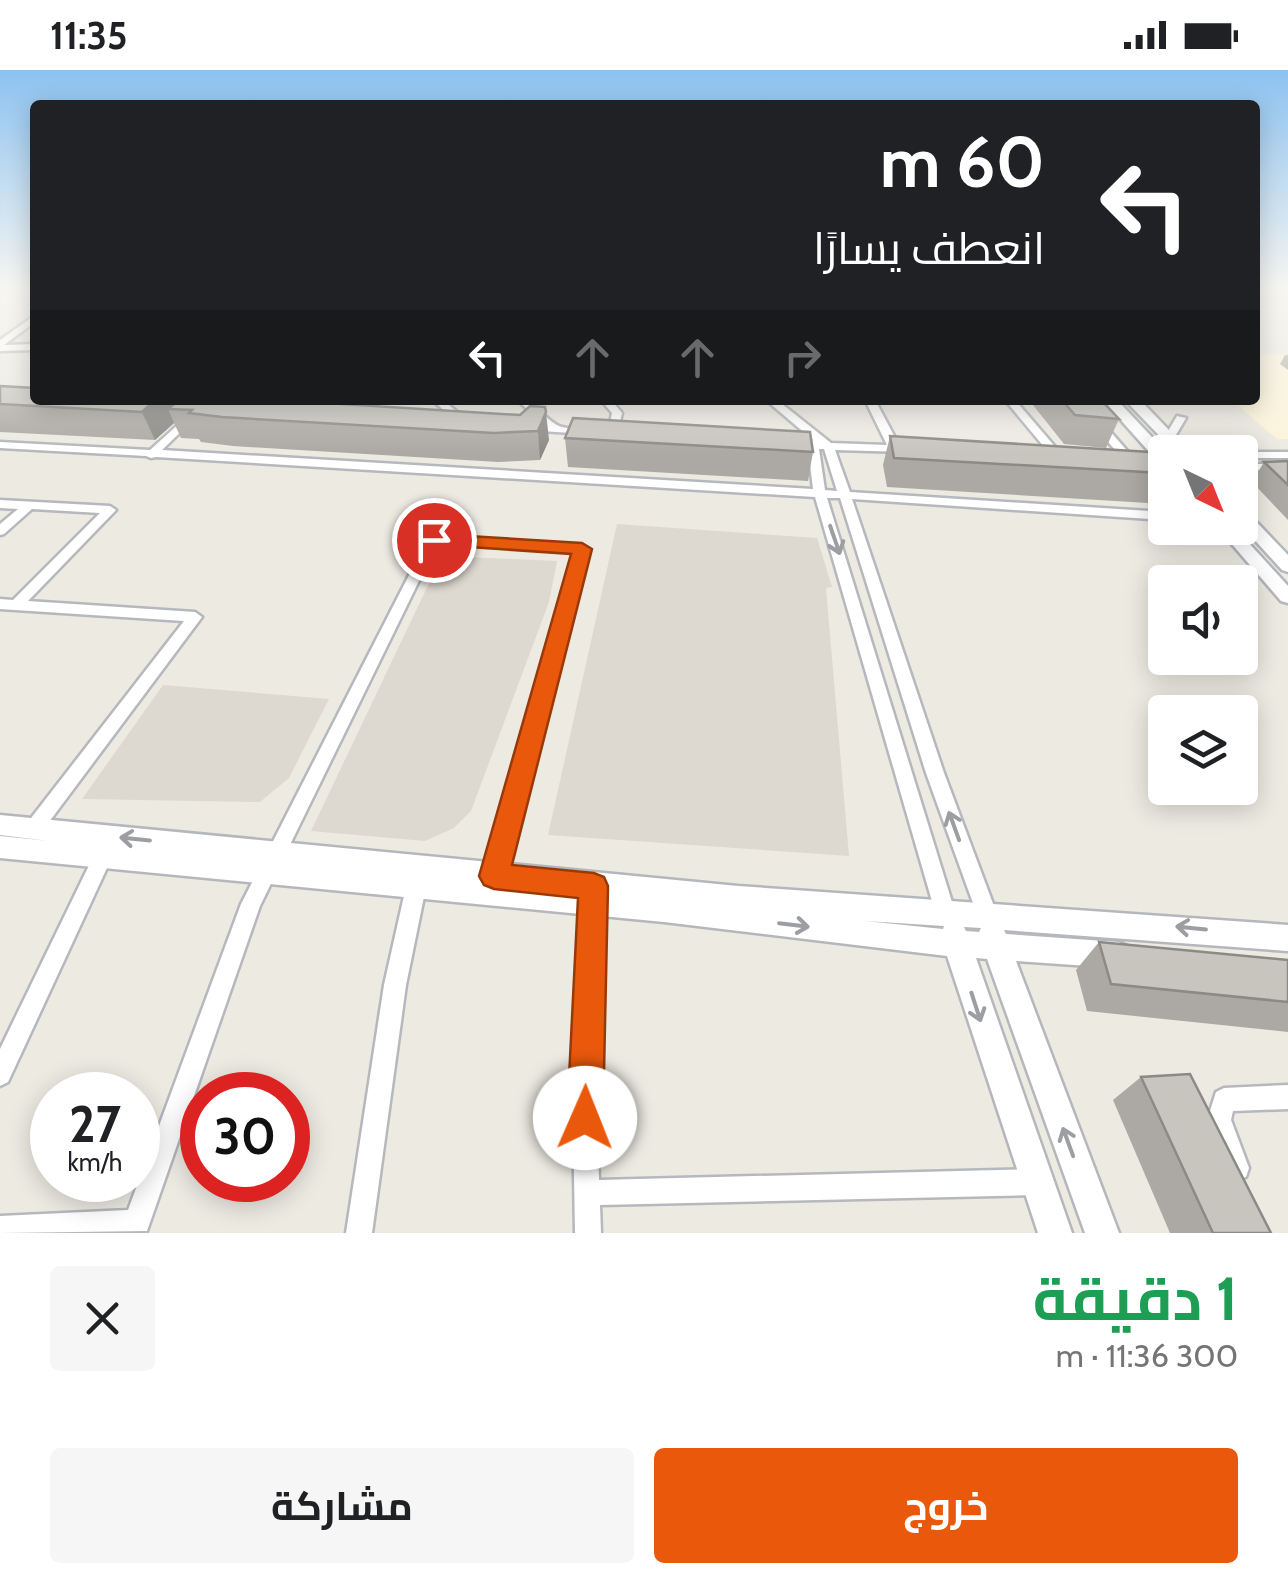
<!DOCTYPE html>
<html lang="ar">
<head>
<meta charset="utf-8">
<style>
	:root { --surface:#fff; --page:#f6f6f6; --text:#202124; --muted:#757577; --accent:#ea580c }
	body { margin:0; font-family:Cabin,Cairo,sans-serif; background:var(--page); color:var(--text); direction:rtl; height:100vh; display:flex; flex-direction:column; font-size:38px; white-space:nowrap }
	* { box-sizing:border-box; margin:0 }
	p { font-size:32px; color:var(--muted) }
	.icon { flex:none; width:55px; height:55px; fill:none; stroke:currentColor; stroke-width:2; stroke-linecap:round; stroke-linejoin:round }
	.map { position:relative; height:1163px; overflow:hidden; direction:ltr }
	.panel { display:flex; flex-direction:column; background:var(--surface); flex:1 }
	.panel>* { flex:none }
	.hud { position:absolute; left:30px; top:30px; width:1230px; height:305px; border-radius:10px; box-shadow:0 5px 25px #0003; direction:rtl; background:#202124; color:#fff; overflow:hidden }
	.needle { width:65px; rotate:137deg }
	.fabs { position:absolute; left:1148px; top:365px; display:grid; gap:20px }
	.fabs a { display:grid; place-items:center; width:110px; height:110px; border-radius:10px; background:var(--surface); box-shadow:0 5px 25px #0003; font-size:50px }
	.speed { position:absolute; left:30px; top:1002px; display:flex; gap:20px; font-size:50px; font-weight:700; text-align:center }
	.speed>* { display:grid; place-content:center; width:130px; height:130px; border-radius:50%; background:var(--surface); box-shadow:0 5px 25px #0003; line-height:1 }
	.speed small { font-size:25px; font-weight:400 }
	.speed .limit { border:15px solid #d22; background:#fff; color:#111 }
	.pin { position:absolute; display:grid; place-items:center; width:85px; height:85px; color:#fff; margin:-42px; border:5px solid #fff; border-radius:50%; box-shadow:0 2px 10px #0007 }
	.me { position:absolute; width:110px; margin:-55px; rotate:1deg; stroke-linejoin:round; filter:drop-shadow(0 0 8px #0008) }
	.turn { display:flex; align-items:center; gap:35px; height:210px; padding:0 50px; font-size:45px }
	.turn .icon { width:130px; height:130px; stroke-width:2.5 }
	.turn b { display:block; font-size:70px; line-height:85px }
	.lanes { display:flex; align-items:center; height:95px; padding:0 50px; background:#0003; justify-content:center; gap:50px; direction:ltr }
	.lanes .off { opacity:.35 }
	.round { display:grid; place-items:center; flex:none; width:105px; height:105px; border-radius:10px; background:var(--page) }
	.headline { display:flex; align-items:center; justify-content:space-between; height:170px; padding:0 50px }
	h1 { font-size:60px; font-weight:700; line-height:75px; color:#1e9e55 }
	.action { display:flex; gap:20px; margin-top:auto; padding:20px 50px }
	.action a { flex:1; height:115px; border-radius:10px; background:var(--accent); color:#fff; font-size:40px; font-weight:700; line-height:115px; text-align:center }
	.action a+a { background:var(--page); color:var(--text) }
	.status { display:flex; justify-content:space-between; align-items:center; height:70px; padding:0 50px; background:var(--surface); direction:ltr }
	.status svg { height:28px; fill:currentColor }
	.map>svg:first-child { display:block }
	.commercial { fill:#fcf3d8 }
	.education { fill:#ddd9d0 }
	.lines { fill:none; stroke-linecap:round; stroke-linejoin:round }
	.street-casing { stroke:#b5b8bc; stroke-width:5 }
	.secondary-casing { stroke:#b4b7bc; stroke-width:5 }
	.street { fill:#fff; fill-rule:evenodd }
	.secondary { fill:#fff; fill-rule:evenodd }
	.wall { fill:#aca9a4 }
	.shaded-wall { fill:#8c8a86 }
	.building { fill:#c8c5bf; stroke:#8c8a86; stroke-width:2.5 }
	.oneway { stroke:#9c9ea1 }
	.route { fill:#ea580c; stroke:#983908; stroke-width:2.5 }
</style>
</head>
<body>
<div class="status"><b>11:35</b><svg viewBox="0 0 49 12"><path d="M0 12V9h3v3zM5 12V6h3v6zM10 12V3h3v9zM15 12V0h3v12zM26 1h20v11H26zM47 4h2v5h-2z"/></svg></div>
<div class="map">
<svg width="1288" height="1163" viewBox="0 0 1288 1163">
	<rect width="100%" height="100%" fill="#edeae2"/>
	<path class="commercial" d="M1288 284V369H1277L1232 330H1255V285Z"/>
	<g class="education">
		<path d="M617 454 817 468 832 517 826 518 849 786 548 765Z"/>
		<path d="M442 486 557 491 549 532 471 741 454 758 425 771 311 761Z"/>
		<path d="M163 615 329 629 289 708 260 732 82 729Z"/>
	</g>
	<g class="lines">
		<g class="street-casing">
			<g id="street">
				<path d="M35 245V252L4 275 35 274V280L0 281V270Z"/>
				<path d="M432 330H443L470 353 461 355Z"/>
				<path d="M517 330C537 330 542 348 559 356 569 360 583 357 592 361L587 364 526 360 525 358 530 355 546 356Z"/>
				<path d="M601 330H611L622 343 617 365 608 363 612 343Z"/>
				<path d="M766 330H777L831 373 887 375 865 330H875L899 375 912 379 906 382 835 380 850 422 1165 442V450L852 429 944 703 998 847 995 854 988 856 981 854 978 847 926 703 840 428H827L956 845 953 852 946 854 939 852 936 845 815 427 156 387 151 388 146 386 0 378V372L150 380 191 343 195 344V348L162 380 813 419 808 379 795 378 789 375 795 372H811L813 370ZM819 379H824L837 421 825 420Z"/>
				<path d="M1005 330H1015L1063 386V390H1055Z"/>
				<path d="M1072 330H1083L1136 391V395H1128Z"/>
				<path d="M1177 346 1186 348 1173 370H1165L1164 368Z"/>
				<path d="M1236 382H1288V388H1240V382Z"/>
				<rect x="1240" y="394" width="48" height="6"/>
				<path d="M0 430 110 436 116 440 28 531 195 542 202 547 40 764 34 766 28 764 25 758 28 752 184 551 0 539V529L13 530 100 443 32 439 4 464 0 465V454L18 439 0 438Z"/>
				<path d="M433 466 582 475 589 479 501 812 494 815 487 812 484 806 575 482 437 474 260 836 147 1161 0 1163V1146L128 1140 241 834 427 470Z"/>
				<path d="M103 779 110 781 112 787 8 1012 0 1016V979L96 781Z"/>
				<path d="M416 808 423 811 426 817 406 915 372 1163H346L384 915 406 817 409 811Z"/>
				<path d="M592 816 599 819 602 825 597 1048 599 1110 1036 1099 1045 1103 1049 1112 1045 1121 1036 1125 600 1135 601 1163H575L573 1048 582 825 585 819Z"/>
				<path d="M1288 1015V1039L1233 1041 1231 1050 1249 1098 1246 1107 1237 1110 1228 1107 1207 1050 1216 1022 1224 1018Z"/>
			</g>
		</g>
		<g class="secondary-casing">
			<g id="secondary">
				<path d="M1103 330H1117L1166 382 1165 396 1160 394Z"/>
				<path d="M1125 330H1140L1190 382H1175Z"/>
				<path d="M1240 439 1246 441 1288 485V502L1282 500 1240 454Z"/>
				<path d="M1218 458H1235L1288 516V533L1281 531Z"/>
				<path d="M0 745 738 816 1288 855V881L1004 860 1006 864 1118 872 1128 876 1132 885 1128 894 1118 898 1016 891 1119 1163H1085L987 889 976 888 1072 1163H1038L947 886 664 852 0 788V766L49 771 0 765ZM865 851 944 856 943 859ZM964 857 981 858 979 862 966 861Z"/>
			</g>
		</g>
		<use href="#street" class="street"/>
		<use href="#secondary" class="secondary"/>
	</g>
	<g class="wall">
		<path d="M1285 285H1288V300L1280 294Z"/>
		<path d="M0 316 35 330H175L176 332 520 345 549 370 540 390 498 392 233 376 201 372 199 369 181 368 174 353 155 370 0 362Z"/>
		<path d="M1029 330H1101L1119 349 1106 378 1064 374Z"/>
		<path d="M890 366 1163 403 1148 433 887 417 883 395Z"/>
		<path d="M565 368 813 382 808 411 568 397Z"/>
		<path d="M1288 391V450L1252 412 1264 392Z"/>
		<path d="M1099 872 1288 890V962L1087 941 1076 900Z"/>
		<path d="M1141 1007 1271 1163H1170L1113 1030Z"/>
	</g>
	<g class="shaded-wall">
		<path d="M155 330H175L180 340 168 339 174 353 155 370 142 342Z"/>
		<path d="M546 342 549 370 540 390 538 361Z"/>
	</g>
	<g class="building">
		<path d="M0 316 35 318V330H155L142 342 0 334Z"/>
		<path d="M179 330H277L520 345 530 336 545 337 546 342 538 361 494 363 222 347 189 343 192 340 168 339Z"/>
		<path d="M1062 330H1101L1119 349 1075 345Z"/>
		<path d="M573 348 810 362 813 382 565 368Z"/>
		<path d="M890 366 1150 382 1163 403 894 388Z"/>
		<path d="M1288 391V415L1264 392Z"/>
		<path d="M1099 872 1288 890V932L1111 914Z"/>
		<path d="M1190 1004 1271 1163H1213L1141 1007Z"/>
	</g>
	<defs><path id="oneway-shaft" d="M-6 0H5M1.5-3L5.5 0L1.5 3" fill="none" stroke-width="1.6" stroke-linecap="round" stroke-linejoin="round" transform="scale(2.5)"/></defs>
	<g class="oneway">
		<use href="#oneway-shaft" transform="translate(835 470) rotate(71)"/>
		<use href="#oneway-shaft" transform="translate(954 756) rotate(-110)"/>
		<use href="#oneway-shaft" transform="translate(135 769) rotate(-174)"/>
		<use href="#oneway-shaft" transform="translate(794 855) rotate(7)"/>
		<use href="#oneway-shaft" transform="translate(1191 858) rotate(-174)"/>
		<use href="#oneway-shaft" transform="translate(976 937) rotate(72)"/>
		<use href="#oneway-shaft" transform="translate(1068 1072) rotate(-110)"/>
	</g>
	<linearGradient id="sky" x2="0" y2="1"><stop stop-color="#8cc2f0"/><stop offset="0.57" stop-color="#f7f6f2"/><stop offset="1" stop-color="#f7f6f2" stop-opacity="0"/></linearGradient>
	<rect width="1288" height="383" fill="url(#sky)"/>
	<path class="route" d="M434 464 582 473 592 479 512 795 594 803 604 807 608 816 603 1048 598 1061 585 1066 572 1061 567 1048 578 828 494 819 484 815 479 806 571 484 427 474 424 470Z"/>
</svg>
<div class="fabs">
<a><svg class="needle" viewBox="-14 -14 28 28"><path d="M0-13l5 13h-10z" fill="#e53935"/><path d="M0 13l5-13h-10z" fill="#757577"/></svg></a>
<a><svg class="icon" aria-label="sound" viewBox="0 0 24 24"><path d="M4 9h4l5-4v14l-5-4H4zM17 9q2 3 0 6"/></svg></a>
<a><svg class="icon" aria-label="layers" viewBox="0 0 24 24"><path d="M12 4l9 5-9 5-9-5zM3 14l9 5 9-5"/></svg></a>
</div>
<div class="speed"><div>27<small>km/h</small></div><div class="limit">30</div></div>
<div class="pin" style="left:434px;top:470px;background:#d93025"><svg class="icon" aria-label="arrive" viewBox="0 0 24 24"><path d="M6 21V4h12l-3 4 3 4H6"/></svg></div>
<svg class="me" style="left:585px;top:1048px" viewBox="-20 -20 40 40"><circle r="19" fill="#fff"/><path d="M0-13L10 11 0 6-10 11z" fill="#ea580c"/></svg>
<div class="hud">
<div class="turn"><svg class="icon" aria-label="left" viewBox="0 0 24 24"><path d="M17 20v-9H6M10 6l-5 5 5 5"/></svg><div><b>60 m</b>انعطف يسارًا</div></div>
<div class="lanes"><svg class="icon" aria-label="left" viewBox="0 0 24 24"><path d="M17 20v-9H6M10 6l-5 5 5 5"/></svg><svg class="icon off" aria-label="ahead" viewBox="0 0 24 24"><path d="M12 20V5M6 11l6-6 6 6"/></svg><svg class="icon off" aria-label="ahead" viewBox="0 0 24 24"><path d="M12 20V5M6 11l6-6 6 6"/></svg><svg class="icon off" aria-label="right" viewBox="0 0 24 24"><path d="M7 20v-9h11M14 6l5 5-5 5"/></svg></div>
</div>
</div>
<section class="panel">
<div class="headline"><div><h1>1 دقيقة</h1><p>300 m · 11:36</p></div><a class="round"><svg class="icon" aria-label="close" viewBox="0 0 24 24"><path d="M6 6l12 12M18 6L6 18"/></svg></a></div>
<div class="action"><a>خروج</a><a>مشاركة</a></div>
</section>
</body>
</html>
